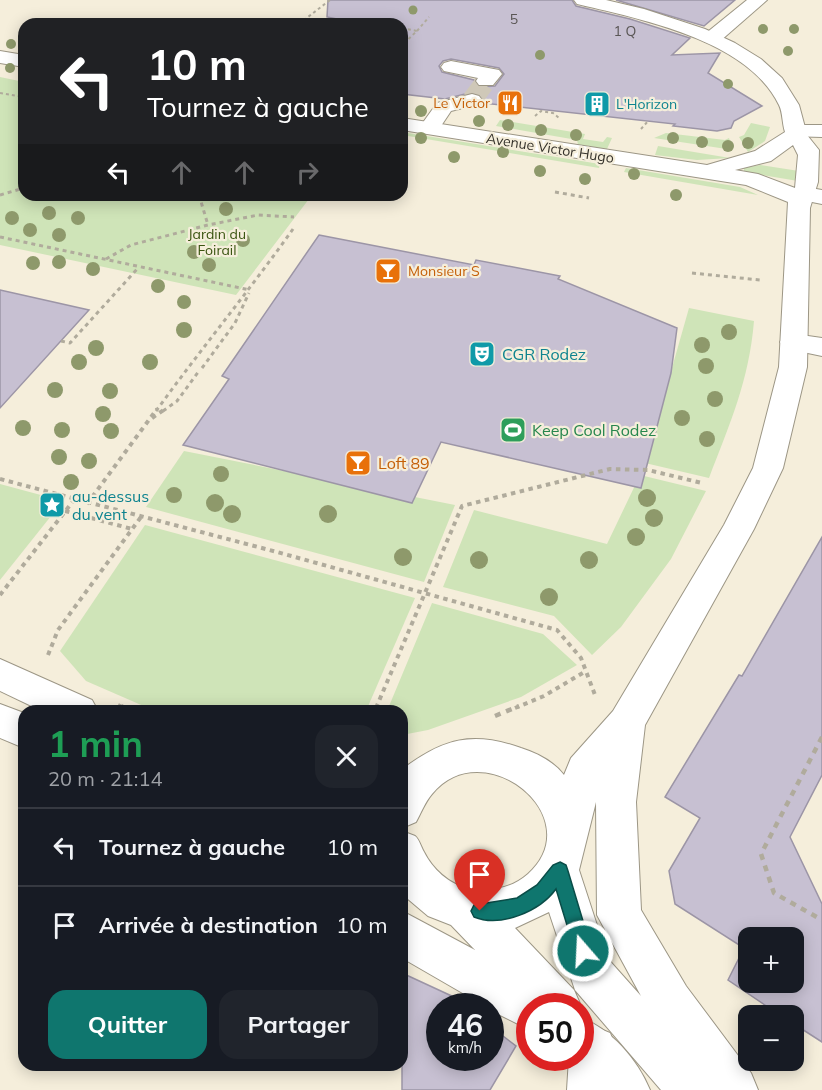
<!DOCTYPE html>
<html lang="fr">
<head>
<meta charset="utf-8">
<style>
	:root { --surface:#171b24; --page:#20242c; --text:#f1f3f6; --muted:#9ea1a6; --line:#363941; --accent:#0f766e }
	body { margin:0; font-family:Mulish,sans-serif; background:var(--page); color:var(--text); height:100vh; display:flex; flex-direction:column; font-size:22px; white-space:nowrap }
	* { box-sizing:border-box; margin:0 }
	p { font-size:20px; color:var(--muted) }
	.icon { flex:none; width:33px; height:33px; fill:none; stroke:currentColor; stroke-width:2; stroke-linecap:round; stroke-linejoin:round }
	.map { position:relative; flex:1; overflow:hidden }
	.sheet { position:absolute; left:18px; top:705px; width:390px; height:366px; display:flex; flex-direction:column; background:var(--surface); border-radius:18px; box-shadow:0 3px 15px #0003 }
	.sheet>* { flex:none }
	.top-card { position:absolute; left:18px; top:18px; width:390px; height:183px; border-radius:18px; box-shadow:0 3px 15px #0003; background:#202124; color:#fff; overflow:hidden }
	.tools { position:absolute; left:738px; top:927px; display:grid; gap:12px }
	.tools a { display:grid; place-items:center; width:66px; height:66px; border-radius:12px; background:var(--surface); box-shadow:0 3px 15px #0003; font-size:30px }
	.speed { position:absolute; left:426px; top:993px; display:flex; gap:12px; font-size:30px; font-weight:700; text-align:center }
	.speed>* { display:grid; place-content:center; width:78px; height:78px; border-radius:50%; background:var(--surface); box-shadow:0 3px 15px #0003; line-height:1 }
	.speed small { font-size:15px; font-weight:400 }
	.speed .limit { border:9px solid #d22; background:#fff; color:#111 }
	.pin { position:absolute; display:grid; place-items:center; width:51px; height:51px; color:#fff; margin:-62px -26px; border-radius:50% 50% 50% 0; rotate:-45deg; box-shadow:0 0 6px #0007 }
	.pin .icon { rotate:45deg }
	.me { position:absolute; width:66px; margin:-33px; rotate:341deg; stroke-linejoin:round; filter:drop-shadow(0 0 4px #0008) }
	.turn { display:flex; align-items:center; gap:21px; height:126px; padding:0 30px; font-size:27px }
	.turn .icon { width:78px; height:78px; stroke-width:2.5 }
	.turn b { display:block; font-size:42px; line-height:51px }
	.lanes { display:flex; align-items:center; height:57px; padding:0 30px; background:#0003; justify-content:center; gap:30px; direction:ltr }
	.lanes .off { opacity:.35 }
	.round { display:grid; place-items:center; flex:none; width:63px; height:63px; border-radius:18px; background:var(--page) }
	.summary { display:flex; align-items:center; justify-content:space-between; height:102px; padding:0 30px }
	h1 { font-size:36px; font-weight:700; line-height:45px; color:#1e9e55 }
	.cta { display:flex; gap:12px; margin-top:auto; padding:12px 30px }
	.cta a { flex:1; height:69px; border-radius:18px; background:var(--accent); color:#fff; font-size:24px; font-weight:700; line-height:69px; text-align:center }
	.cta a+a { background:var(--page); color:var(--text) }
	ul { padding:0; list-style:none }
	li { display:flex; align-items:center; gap:18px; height:78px; padding:0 30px; border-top:2px solid var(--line) }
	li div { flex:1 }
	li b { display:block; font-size:22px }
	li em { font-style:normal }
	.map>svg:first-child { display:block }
	.green { fill:#cfe4b8 }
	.building { fill:#c7c0d2; stroke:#9c95a6; stroke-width:1.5; fill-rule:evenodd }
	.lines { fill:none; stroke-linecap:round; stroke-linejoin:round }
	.minor-tunnel { stroke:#cfc8b8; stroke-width:20; stroke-dasharray:20 10; stroke-linecap:butt }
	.minor-casing { stroke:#9c9685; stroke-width:2 }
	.major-casing { stroke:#9c9685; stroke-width:2 }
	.path-far3 { stroke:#b0ab9c; stroke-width:2; stroke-dasharray:3 3; stroke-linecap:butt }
	.path-far2 { stroke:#b0ab9c; stroke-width:3; stroke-dasharray:4 4; stroke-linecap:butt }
	.path-far1 { stroke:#b0ab9c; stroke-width:4; stroke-dasharray:4.5 4.5; stroke-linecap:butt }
	.path { stroke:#b0ab9c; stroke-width:4.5; stroke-dasharray:6 6; stroke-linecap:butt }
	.minor { fill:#fff; fill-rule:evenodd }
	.major { fill:#fff; fill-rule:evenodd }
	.tree { fill:#8e996b }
	.route { fill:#0f766e; stroke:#0a4d48; stroke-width:1.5 }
	.labels { text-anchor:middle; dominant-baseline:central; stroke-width:4.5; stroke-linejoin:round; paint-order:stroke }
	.number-label { font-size:14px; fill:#5a5655 }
	.far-food-label { font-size:14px; fill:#c56008; stroke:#f5eedb; text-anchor:end }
	.far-culture-label { font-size:14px; fill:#0d838f; stroke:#f5eedb; text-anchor:start }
	.far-street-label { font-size:14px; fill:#35322b; stroke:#f5eedb }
	.far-park-label { font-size:14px; fill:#3a5410; stroke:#f5eedb }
	.culture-label { font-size:16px; fill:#0d838f; stroke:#f5eedb; text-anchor:start }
	.leisure-label { font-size:16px; fill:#27864d; stroke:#f5eedb; text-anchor:start }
	.food-label { font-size:16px; fill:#c56008; stroke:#f5eedb; text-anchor:start }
</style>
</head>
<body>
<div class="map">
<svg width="822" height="1090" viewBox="0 0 822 1090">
	<rect width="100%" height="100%" fill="#f5eedb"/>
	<g class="green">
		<path d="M0 77 24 82V195H312L236 295 0 245Z"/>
		<path d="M500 120 585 134 583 139 603 142 607 137 612 138 607 149 578 145 577 140 496 126Z"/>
		<path d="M751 123 770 127 765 141 748 152 739 137 744 135Z"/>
		<path d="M402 132 600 164 599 168 402 135Z"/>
		<path d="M666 133 725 140 729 138 733 150 654 138Z"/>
		<path d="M658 146 730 158 697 160 655 155Z"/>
		<path d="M760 165 799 171 798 181 744 172V168Z"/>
		<path d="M626 168 740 187 758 195 624 172Z"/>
		<path d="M689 308 754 321C749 381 730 423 709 478L645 463Z"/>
		<path d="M184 451 455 505 424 582 146 507Z"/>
		<path d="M640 475 706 491 671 559 621 627 592 655 554 616 443 587 474 510 607 544Z"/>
		<path d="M0 484 63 501 0 580Z"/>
		<path d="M145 525 415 598 366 711H155L86 681 60 651Z"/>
		<path d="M432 603 543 634 577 665 521 697 428 730 402 735V711H387Z"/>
	</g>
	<g class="building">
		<path d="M328 0H572L576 6 630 19 690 38 672 55 720 53 708 73 762 106 734 121 731 128 717 131 673 126 675 124 482 103 484 100 481 95 473 92 445 99 402 94V24H362L327 17ZM451 59 499 68 504 74 495 86 479 87 474 80 442 72 439 66 443 61Z"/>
		<path d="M616 0H735L704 26Z"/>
		<path d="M319 235 474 265 476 260 560 276 558 279 677 328 671 373 641 488 441 442 412 503 183 445 229 379 222 376Z"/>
		<path d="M0 290 89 310 0 408Z"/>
		<path d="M822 537V775L790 837 822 904V1042L794 1024V1016H781L728 980 744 948 675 904 669 871 700 818 665 797 739 675 742 676ZM748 938H794V982H748Z"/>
		<path d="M402 973 456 998 467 1006H440V1058H490V1026L516 1046 490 1090H402Z"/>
	</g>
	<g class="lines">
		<path class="minor-tunnel" d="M472 100 486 81"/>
		<g class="minor-casing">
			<g id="minor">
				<path d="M747 0H767L719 42H705L703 38 705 34Z"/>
				<path d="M451 61 499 70 502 74 493 85H479L476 81 478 78 444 71 441 67 444 63Z"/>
				<path d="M472 94 479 96 482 100 479 104 451 111 437 132 430 134 423 132 419 128 437 103Z"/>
				<path d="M796 125H822V137L788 136 785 131 788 126Z"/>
				<path d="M805 187 822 190V204L797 199 793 194 797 189Z"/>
				<path d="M794 334 822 338V356L784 348 780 342 784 336Z"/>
				<path d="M593 1026 610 1033 617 1050 615 1090H567L569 1058H580V1032Z"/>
			</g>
		</g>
		<g class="major-casing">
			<g id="major">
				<path d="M574 0H606L644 9 705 29 735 43 761 59 782 78 799 105 807 135 819 150 818 182 810 208 807 367 783 468 754 529 645 725 636 802 641 910 686 986 751 1073 758 1090H661L575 990 549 912 515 928 574 990 581 1006H530V1030L490 1010V1006H485L402 958V911L475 950 451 925 428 916 402 894V831C406 833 411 834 415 836 419 839 421 847 424 852 432 868 449 885 468 888 490 892 511 889 528 874 591 817 483 731 432 794 425 802 421 813 416 822L402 828 404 768C444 738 473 731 521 748 537 753 554 762 564 775L571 758 613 711 724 525 753 468 779 367 788 202 746 185 402 130V118L707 165 755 151 785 132C782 123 783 113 779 105 748 40 640 19 577 4ZM793 145 798 155 795 188 758 174 735 170 771 161ZM596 802 597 915 641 996 608 959 579 870Z"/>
				<path d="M0 51 24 55V67L0 63Z"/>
				<path d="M0 659 92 700 98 711H42L0 691Z"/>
				<path d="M0 704 24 713V748L0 738Z"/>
				<path d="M580 1017C612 1030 637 1059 650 1090H595L576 1067 565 1058H580Z"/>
			</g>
		</g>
		<g class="path-far3">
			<path d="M299 24 330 0"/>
			<path d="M24 26 21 27H24"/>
			<path d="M402 28 417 31 402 45"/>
			<path d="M417 31 429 17"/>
			<path d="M0 93 24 97"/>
			<path d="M535 116 541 111 553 113 559 118"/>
			<path d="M641 129 649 120"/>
		</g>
		<g class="path-far2">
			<path d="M555 192 589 198"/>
			<path d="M0 195 24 188"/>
			<path d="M199 195 208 225"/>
			<path d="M0 237 250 290"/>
			<path d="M106 259 131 245 208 225 258 215 294 217"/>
			<path d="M692 273 760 280"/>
			<path d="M61 341 70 343 139 267"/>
			<path d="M202 368 235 323 249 293"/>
			<path d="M156 411C201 349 249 291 293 229"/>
			<path d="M163 411 177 401 199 371"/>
		</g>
		<g class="path-far1">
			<path d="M152 418 165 409"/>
			<path d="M0 479 277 552 557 630 581 658 595 695"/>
			<path d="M87 504 157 409"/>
			<path d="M65 511 132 529"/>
			<path d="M0 595 74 500"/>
			<path d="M48 655 58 630 141 517"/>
			<path d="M118 705 124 708"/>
			<path d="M376 708 462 506 610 469 648 470 702 483"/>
			<path d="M515 708 544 696 586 671"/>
		</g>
		<g class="path">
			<path d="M121 706 131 711"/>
			<path d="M375 711 377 706"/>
			<path d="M495 716 519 706"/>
			<path d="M822 737 761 854 774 893 822 920"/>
		</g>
		<use href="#minor" class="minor"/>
		<use href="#major" class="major"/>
	</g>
	<g class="tree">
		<circle cx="413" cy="10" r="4.5"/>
		<circle cx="763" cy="29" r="5"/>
		<circle cx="794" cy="29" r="5"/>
		<circle cx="11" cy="44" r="5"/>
		<circle cx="788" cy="51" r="5"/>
		<circle cx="540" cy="55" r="5"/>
		<circle cx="10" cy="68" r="5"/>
		<circle cx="728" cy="84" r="5"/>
		<circle cx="421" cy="111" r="6"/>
		<circle cx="479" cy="121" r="6"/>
		<circle cx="508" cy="125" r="6"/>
		<circle cx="541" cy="130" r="6"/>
		<circle cx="576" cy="135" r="6"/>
		<circle cx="421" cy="138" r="6"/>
		<circle cx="673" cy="138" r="6"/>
		<circle cx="702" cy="142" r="6"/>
		<circle cx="748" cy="143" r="6"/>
		<circle cx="728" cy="146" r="6"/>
		<circle cx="503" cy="152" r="6"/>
		<circle cx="454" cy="157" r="6"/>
		<circle cx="540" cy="171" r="6"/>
		<circle cx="634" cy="174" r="6"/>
		<circle cx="585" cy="179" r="6"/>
		<circle cx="676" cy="195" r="6"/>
		<circle cx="226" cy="209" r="7"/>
		<circle cx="49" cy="213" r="7"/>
		<circle cx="12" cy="218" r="7"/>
		<circle cx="78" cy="218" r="7"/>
		<circle cx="30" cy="230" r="7"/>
		<circle cx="59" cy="235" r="7"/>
		<circle cx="243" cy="240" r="7"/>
		<circle cx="194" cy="252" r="7"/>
		<circle cx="59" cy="262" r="7"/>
		<circle cx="33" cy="263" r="7"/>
		<circle cx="209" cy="265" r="7"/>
		<circle cx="93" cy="269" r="7"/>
		<circle cx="158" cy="286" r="7"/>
		<circle cx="184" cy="302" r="7"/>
		<circle cx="184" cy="330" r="8"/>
		<circle cx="729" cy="332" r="8"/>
		<circle cx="702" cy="345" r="8"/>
		<circle cx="96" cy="348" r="8"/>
		<circle cx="79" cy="362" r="8"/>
		<circle cx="150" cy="362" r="8"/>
		<circle cx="706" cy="366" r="8"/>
		<circle cx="55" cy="390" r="8"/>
		<circle cx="110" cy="391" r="8"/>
		<circle cx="715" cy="399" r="8"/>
		<circle cx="103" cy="414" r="8"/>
		<circle cx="682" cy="418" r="8"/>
		<circle cx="23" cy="428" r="8"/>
		<circle cx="62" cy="430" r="8"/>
		<circle cx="111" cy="431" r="8"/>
		<circle cx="707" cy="439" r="8"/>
		<circle cx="59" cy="457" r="8"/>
		<circle cx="89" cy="461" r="8"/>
		<circle cx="221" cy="474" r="8"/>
		<circle cx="71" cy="482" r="8"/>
		<circle cx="174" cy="495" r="8"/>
		<circle cx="647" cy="498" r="9"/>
		<circle cx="215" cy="503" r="9"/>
		<circle cx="232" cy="514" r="9"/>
		<circle cx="328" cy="514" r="9"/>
		<circle cx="654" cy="518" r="9"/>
		<circle cx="636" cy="537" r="9"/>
		<circle cx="403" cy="557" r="9"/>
		<circle cx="479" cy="560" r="9"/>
		<circle cx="589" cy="560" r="9"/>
		<circle cx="549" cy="597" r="9"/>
	</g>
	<path class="route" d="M560 862 566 865 568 871 592 951 590 958 583 960 577 958 556 889C540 911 501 928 474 917L471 911 474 905 517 898 537 885 553 865Z"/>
	<defs>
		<g id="restaurant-square" transform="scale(1.35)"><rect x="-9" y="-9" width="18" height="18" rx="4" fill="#e8710a" stroke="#f5eedb"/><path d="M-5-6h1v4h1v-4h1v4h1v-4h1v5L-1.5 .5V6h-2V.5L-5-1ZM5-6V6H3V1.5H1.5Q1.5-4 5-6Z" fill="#fff"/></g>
		<g id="building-square" transform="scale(1.35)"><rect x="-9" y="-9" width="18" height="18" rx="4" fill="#0f9aa8" stroke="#f5eedb"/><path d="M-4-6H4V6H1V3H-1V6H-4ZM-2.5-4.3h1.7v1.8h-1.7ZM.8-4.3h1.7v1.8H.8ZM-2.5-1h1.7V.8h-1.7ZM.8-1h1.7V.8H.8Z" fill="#fff"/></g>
		<g id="bar-square" transform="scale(1.35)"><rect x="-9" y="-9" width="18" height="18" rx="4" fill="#e8710a" stroke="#f5eedb"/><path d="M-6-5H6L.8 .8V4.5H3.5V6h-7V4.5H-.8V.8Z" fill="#fff"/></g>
		<g id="theatre-square" transform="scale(1.35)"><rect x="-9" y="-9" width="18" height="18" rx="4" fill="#0f9aa8" stroke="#f5eedb"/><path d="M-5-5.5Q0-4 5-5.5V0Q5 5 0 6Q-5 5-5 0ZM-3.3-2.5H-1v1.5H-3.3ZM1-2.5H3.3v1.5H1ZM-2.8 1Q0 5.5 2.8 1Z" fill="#fff"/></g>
		<g id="stadium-square" transform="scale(1.35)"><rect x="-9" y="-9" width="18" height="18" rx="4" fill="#2e9e5b" stroke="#f5eedb"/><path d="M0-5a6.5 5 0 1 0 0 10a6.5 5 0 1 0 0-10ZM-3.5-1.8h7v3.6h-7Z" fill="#fff"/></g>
		<g id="sight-square" transform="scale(1.35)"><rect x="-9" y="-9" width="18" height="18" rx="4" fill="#0f9aa8" stroke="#f5eedb"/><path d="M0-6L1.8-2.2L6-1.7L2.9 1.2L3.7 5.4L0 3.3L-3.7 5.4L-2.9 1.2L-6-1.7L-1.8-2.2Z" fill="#fff"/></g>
	</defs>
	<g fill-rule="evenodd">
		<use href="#restaurant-square" x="510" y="103"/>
		<use href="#building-square" x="597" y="104"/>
		<use href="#bar-square" x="388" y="271"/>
		<use href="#theatre-square" x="482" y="354"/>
		<use href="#stadium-square" x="513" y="430"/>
		<use href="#bar-square" x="358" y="463"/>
		<use href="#sight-square" x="52" y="505"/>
	</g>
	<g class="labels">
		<g class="number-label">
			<text x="514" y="19">5</text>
			<text x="625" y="31">1 Q</text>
		</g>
		<g class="far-food-label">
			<text x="490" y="103">Le Victor</text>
			<text x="408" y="271" text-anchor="start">Monsieur S</text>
		</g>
		<g class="far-culture-label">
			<text x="616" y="104">L'Horizon</text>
		</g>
		<g class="far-street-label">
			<text transform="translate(550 148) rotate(9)">Avenue Victor Hugo</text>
		</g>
		<g class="far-park-label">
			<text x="217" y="234">Jardin du<tspan x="217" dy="16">Foirail</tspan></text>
		</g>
		<g class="culture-label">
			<text x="502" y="354">CGR Rodez</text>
			<text x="72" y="496">au-dessus<tspan x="72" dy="18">du vent</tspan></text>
		</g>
		<g class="leisure-label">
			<text x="532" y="430">Keep Cool Rodez</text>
		</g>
		<g class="food-label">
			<text x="378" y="463">Loft 89</text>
		</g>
	</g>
</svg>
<div class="tools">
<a>+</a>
<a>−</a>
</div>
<div class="speed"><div>46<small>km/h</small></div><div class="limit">50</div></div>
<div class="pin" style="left:480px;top:911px;background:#d93025"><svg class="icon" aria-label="arrive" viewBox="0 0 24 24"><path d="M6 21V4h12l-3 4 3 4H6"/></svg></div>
<svg class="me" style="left:583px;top:951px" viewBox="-20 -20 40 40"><circle r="17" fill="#0f766e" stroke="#fff" stroke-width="3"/><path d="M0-11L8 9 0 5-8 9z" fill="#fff"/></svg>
<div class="top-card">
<div class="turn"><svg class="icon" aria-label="left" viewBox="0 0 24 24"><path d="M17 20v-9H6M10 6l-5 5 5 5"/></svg><div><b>10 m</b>Tournez à gauche</div></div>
<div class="lanes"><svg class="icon" aria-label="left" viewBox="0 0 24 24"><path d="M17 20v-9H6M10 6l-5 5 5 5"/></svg><svg class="icon off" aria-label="ahead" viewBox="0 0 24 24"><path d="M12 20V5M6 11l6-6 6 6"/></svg><svg class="icon off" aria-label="ahead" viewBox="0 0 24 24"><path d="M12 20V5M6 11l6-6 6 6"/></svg><svg class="icon off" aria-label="right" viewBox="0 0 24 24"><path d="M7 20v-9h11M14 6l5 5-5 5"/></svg></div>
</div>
<section class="sheet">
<div class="summary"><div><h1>1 min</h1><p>20 m · 21:14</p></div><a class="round"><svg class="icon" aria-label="close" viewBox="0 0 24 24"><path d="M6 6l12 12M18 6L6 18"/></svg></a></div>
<ul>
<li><svg class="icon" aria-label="left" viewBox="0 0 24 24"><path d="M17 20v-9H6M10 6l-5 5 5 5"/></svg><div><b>Tournez à gauche</b></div><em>10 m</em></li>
<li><svg class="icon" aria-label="arrive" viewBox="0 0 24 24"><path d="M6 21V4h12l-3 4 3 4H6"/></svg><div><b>Arrivée à destination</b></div><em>10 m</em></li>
</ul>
<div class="cta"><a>Quitter</a><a>Partager</a></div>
</section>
</div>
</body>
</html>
